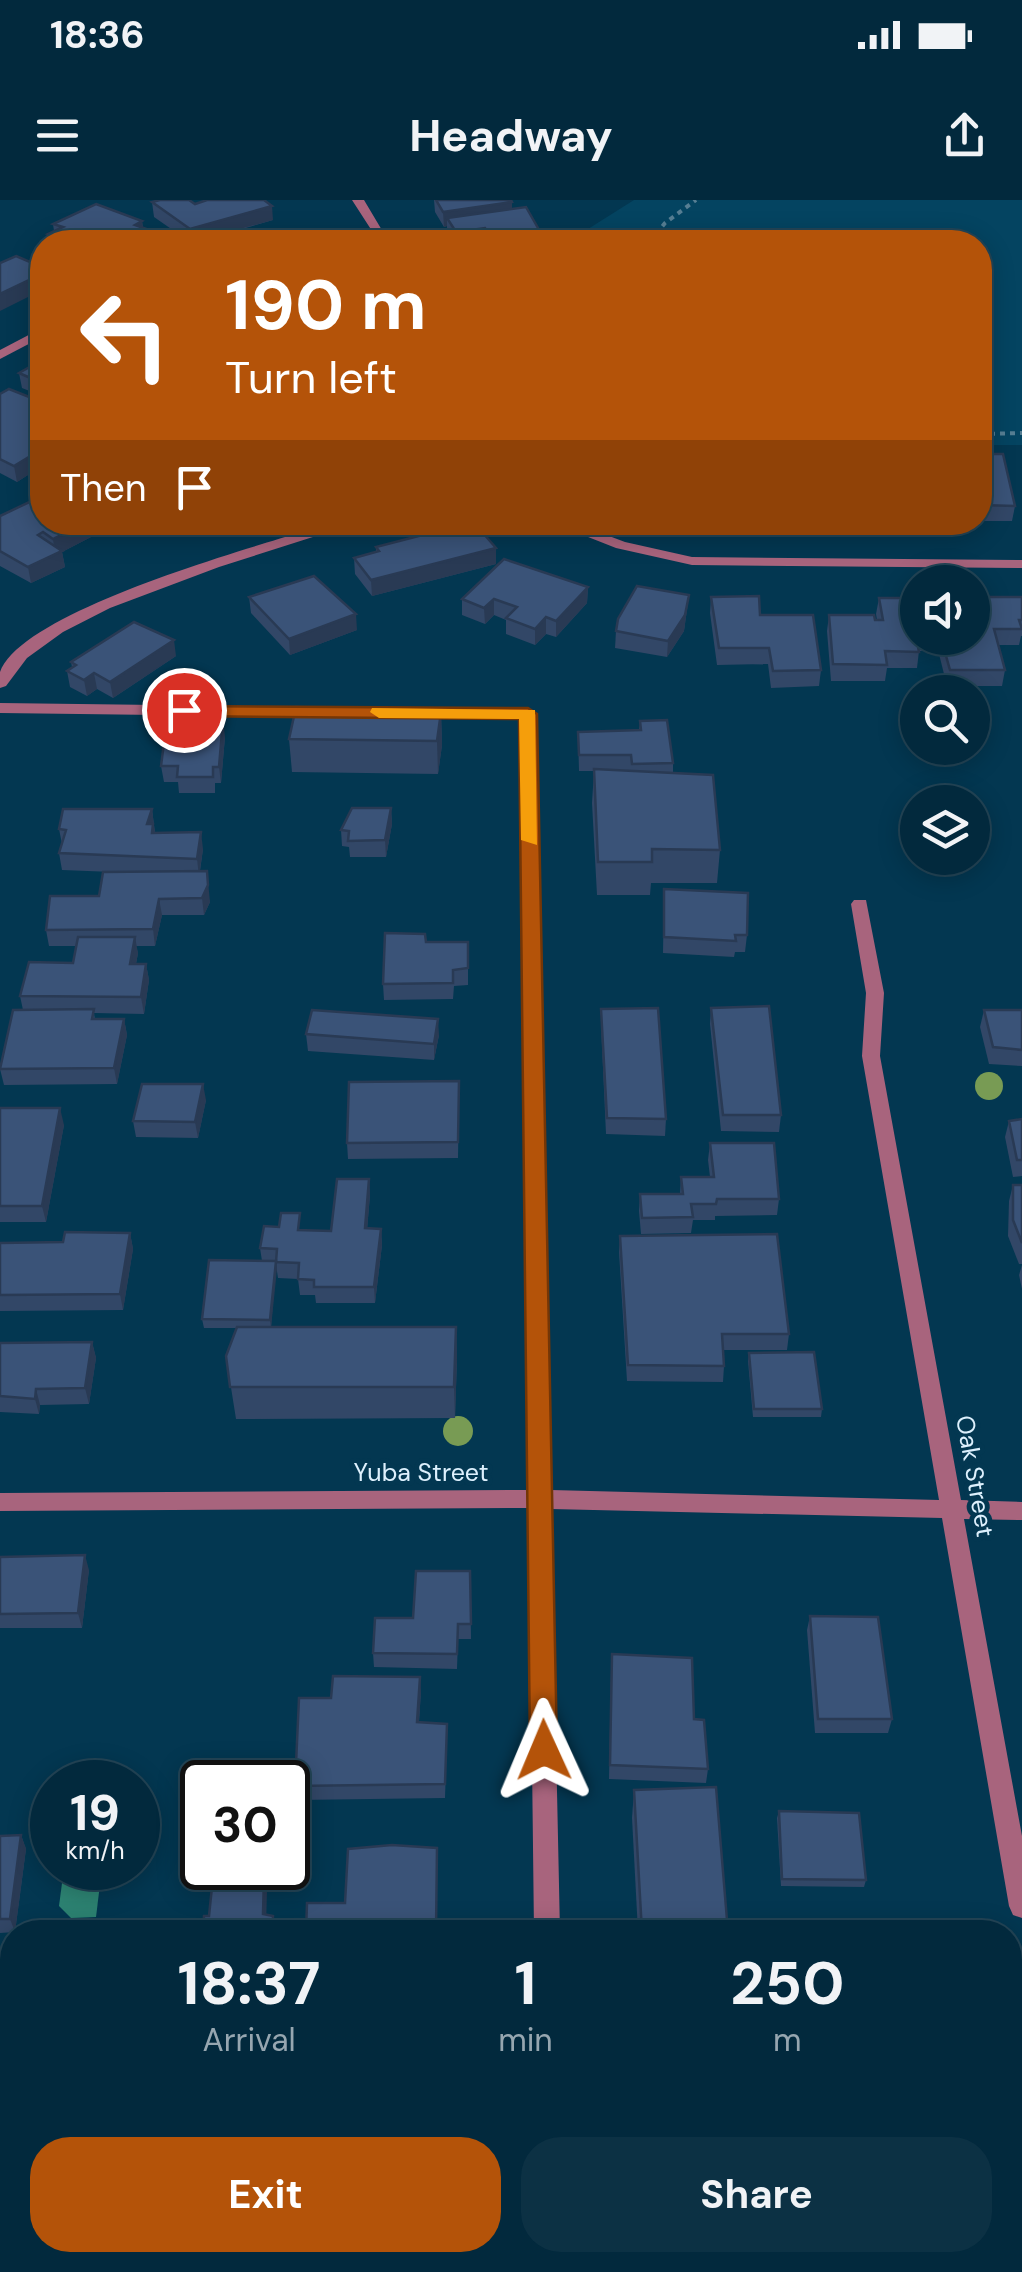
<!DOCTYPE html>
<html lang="en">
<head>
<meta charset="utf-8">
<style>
	:root { --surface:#02293d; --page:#0c3144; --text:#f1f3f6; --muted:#96a6b0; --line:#234557; --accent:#b45309 }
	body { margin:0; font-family:"DM Sans",sans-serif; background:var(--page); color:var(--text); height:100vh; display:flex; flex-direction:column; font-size:38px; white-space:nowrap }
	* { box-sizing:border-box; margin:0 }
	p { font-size:32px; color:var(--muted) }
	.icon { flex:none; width:55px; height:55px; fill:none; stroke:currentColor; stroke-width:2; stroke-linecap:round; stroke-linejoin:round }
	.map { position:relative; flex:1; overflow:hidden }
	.drawer { position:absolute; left:0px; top:1720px; width:1022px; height:352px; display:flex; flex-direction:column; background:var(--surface); border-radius:40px 40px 0 0; box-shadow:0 5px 25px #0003,0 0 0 2px var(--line) }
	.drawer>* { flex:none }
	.guide { position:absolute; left:30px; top:30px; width:962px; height:305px; border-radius:40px; box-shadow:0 5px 25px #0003,0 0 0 2px var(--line); background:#b45309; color:#fff; overflow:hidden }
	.controls { position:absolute; left:900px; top:365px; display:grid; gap:20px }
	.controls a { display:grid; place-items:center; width:90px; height:90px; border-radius:50%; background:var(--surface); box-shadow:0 5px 25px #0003,0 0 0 2px var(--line); font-size:50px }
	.speed { position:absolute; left:30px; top:1560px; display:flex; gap:20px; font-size:50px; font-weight:700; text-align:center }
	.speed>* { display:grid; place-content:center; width:130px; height:130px; border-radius:50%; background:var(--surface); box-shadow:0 5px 25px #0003,0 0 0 2px var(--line); line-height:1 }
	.speed small { font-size:25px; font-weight:400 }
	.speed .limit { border:5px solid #111; border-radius:15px; background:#fff; color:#111 }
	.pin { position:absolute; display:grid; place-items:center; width:85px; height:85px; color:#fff; margin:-42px; border:5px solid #fff; border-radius:50%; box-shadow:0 2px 10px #0007 }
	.me { position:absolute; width:110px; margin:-55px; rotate:359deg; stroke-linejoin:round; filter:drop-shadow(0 0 8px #0008) }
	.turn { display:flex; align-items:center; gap:35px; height:210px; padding:0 30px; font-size:45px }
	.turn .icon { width:130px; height:130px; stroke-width:2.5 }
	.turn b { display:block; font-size:70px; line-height:85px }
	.then { display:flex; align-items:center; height:95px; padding:0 30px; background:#0003; gap:20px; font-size:38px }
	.eta { display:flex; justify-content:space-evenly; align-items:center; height:170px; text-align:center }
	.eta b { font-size:60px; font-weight:700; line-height:70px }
	.primary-button { display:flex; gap:20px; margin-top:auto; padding:20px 30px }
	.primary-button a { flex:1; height:115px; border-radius:40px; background:var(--accent); color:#fff; font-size:40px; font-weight:700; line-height:115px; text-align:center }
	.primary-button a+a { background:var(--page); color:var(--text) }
	.status { display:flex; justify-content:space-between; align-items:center; height:70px; padding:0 50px; background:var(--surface); direction:ltr }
	.status svg { height:28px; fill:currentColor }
	header { display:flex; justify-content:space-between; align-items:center; height:130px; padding:0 30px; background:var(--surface); font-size:45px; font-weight:700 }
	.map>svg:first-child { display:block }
	.built { fill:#044461 }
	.water { fill:#2d8473 }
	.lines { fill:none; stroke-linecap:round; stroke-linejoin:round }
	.path { stroke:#567e93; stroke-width:4; stroke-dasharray:5 5; stroke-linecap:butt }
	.lane { fill:#a8647d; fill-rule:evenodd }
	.street { fill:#a8647d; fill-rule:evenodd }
	.tree { fill:#789b54 }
	.wall { fill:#324767 }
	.shaded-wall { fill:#293a54 }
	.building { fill:#3a5378; stroke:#293a54; stroke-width:2.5 }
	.route { fill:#b45309; stroke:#753606; stroke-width:2.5 }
	.slow { fill:#f59e0b }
	.labels { text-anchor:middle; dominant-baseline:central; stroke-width:10; stroke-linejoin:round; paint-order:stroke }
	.street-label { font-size:25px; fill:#ddf0fd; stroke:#033751 }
</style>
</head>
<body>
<div class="status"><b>18:36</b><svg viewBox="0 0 49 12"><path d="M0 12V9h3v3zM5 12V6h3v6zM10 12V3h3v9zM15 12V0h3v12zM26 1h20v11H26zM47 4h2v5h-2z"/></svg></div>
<header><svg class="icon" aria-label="menu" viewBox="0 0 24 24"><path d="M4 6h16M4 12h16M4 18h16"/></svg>Headway<svg class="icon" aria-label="share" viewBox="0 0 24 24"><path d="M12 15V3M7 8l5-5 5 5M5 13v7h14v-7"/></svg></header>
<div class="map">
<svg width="1022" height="2072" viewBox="0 0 1022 2072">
	<rect width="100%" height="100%" fill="#033751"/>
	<path class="built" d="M634 0H1022V245H980V42H583L588 29Z"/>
	<path class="water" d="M64 1668H102L96 1717 71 1718 59 1706Z"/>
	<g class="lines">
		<g class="path">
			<path d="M650 42 665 23 696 0"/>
			<path d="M980 234 1022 233"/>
		</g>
		<g class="lane">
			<path d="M0 503 323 507 331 512 323 517 0 513Z"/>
			<path d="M417 508 528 509 536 514 528 519 411 516 409 513Z"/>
		</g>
		<g class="street">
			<path d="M352 0H364L389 42H379L376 38 303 42 309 38 372 31Z"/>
			<path d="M42 128V137L0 159V150Z"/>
			<path d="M336 322H360L219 367 110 408 63 432 27 458 6 486 0 488C0 483 0 477 0 472 23 408 271 342 336 322Z"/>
			<path d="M550 322H572L625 342 692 357 1022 360V368L692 365 616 348Z"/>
			<path d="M528 509 536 514 551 1290 939 1300 862 856 866 793 851 704 854 700H866L884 793 880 856 961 1300 1022 1302V1320L964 1319 1022 1636V1718L1013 1715 1009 1706 942 1318 551 1309 560 1732H534L529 1308 0 1311V1293L529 1290 520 514Z"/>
			<path d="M542 2060H570L571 2072H543Z"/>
		</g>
	</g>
	<g class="tree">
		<circle cx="989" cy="886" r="14"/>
		<circle cx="458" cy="1231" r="15"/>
	</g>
	<g class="wall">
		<path d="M434 0H511L512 8 546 42H453L447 32V26L444 27 435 12Z"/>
		<path d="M152 2 195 4 273 20 197 42H190L154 17Z"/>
		<path d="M142 21 143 28 152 31 153 42H50L48 34 54 31 53 24Z"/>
		<path d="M42 160V266L17 282 0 273V194L32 198V192L22 188 19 173Z"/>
		<path d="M980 254 1015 306 1012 321H980Z"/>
		<path d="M0 316 91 337 62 352 65 367 31 383 0 366Z"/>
		<path d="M472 335 496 348V364L372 396 355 374 354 358 376 352V347Z"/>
		<path d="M588 387 587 403 556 437 546 434 535 445 506 434V420L494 415 485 424 462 415V399Z"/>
		<path d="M689 395 684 431 667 457 615 448 616 431Z"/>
		<path d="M249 397 357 430 290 455 251 413Z"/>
		<path d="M711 397 760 415 821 470 819 486 771 488 768 464 717 465 710 413Z"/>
		<path d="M1022 397V436H1021L1019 445H998L1005 470 1002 486H947L935 438H972Z"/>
		<path d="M879 398H918V438H928L926 451H919L917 468H887L885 481H831L827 431 829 415 877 420 876 414Z"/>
		<path d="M176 456 113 498 97 489 87 496 70 487 67 471 72 467 71 462Z"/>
		<path d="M441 512 442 545 438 574 292 572 289 539Z"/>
		<path d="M640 521 673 563V573L720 650 717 683H651L650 695H597L592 603 594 571H579L578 532 639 530Z"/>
		<path d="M225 537 221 583H215V593H179L178 582H164L161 566Z"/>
		<path d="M391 608 392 624 386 657H350L349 647 342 646 341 630Z"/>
		<path d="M152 609 155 633 203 649 200 671 210 702 204 715H162L155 746H136L138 753 136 764H146L149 780 144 814 94 813 95 819H124L127 835 117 884 4 885 0 869 23 810 20 796 73 763 76 746H49L46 730 99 696 113 672 62 670 59 653 62 644 59 629Z"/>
		<path d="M664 689 747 735 745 752H735L734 757 663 753Z"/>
		<path d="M426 742H468V785L454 786 453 799 384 800 383 784Z"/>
		<path d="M711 808 781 915 779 932 721 931 710 824Z"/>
		<path d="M601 809 666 919 665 936 606 934 601 825Z"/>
		<path d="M984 810H1022V866L989 864 980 827Z"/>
		<path d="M306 834 439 835 434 860 308 851Z"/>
		<path d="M459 897 458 958 348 959 347 943Z"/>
		<path d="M206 900 198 938 136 937 133 921Z"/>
		<path d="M0 908 64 925 46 1022H0Z"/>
		<path d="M1022 919V976L1013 977 1005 937 1009 921Z"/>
		<path d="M710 943 779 999 777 1015 715 1016V1020H693L691 1033 641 1034 639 1011 640 994H680L681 977H710L708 960Z"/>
		<path d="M369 979 370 995 367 1029H381L382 1045 375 1103H316L315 1095H300L298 1079 278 1078 276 1065 271 1127H456L457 1159 455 1218 236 1219 226 1156 237 1128H204L202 1119 262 1061 260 1048 279 1027 302 1030 331 1031Z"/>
		<path d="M1013 985H1022V1064H1019L1008 1036 1009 1001Z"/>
		<path d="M130 1033 133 1049 123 1110 0 1111V1043L63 1042Z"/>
		<path d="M620 1036 789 1134 787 1150H723L724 1166 723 1182 627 1181 619 1052Z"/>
		<path d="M1022 1065V1089L1019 1075Z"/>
		<path d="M92 1142 96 1158 89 1204 40 1205 39 1214 0 1212V1143Z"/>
		<path d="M749 1153 822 1209 821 1217H753L748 1161Z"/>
		<path d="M0 1357 89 1370 82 1428H0Z"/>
		<path d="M470 1371 471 1439H458L457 1469 374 1467 373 1453Z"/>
		<path d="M810 1416 892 1519 888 1533H815L807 1430Z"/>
		<path d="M611 1469 694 1519 708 1569 706 1583 609 1579Z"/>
		<path d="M421 1491 419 1522 447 1538 445 1598 297 1600 295 1586 331 1498Z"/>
		<path d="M634 1590 728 1732H638L632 1618Z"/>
		<path d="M779 1611 866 1680 864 1687 781 1686 777 1618Z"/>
		<path d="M21 1635 26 1649 15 1732 0 1733V1636Z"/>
		<path d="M795 2060H941L942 2072H796Z"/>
	</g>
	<g class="shaded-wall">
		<path d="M512 2V16L447 18V26L444 27 443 12Z"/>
		<path d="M272 6 273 20 192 42 190 29Z"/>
		<path d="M142 21 144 35 152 31 153 42H128L135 25Z"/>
		<path d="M485 28 486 42H456V32Z"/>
		<path d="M42 74V90L0 111V94Z"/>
		<path d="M42 202V218L31 208Z"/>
		<path d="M42 249V266L17 282 14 266Z"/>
		<path d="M86 322H88L91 337 62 352 65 367 31 383 28 367 55 354 53 339Z"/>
		<path d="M496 348V364L372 396 371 380Z"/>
		<path d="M588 387 587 403 556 437V421Z"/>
		<path d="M689 395 684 431 667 457 668 441Z"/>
		<path d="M494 399V415L485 424 484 408Z"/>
		<path d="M356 414 357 430 290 455 289 439Z"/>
		<path d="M546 417V434L535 445V429Z"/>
		<path d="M174 440 176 456 113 498 110 482Z"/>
		<path d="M94 473 97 489 87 496 84 480Z"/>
		<path d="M441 512 442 545 438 574 437 541Z"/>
		<path d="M223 520 225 537 221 583 219 567Z"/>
		<path d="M391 608 392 624 386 657 385 640Z"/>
		<path d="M152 609 156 641 147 624Z"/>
		<path d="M201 632 203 649 199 676 197 659Z"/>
		<path d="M207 671 210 702 204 715 202 698Z"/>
		<path d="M159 699 162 715 155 746 153 729Z"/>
		<path d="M135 737 138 753 133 780 130 764Z"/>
		<path d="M146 764 149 780 144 814 141 797Z"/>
		<path d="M124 819 127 835 117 884 114 868Z"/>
		<path d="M438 819 439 835 434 860V844Z"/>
		<path d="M203 884 206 900 198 938 195 922Z"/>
		<path d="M60 908 64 925 46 1022 42 1006Z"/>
		<path d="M369 979 370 995 366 1044 365 1028Z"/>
		<path d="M381 1029 382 1045 375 1103 374 1087Z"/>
		<path d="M130 1033 133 1049 123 1110 120 1094Z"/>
		<path d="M276 1061 277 1069 271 1128 270 1120Z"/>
		<path d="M456 1127 457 1159 455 1218 454 1187Z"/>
		<path d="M92 1142 96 1158 89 1204 85 1188Z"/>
		<path d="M36 1189 40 1205 39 1214 35 1199Z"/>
		<path d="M85 1355 89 1370 82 1428 78 1413Z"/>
		<path d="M420 1477 421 1491 418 1536 417 1522Z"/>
		<path d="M21 1635 26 1649 15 1732 10 1719Z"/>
		<path d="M264 1677 267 1691 266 1727 263 1714Z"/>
	</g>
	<g class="building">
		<path d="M160 0H189L195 4 207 0H264L272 6 190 29 152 2Z"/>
		<path d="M436 0H511L512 2 443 12Z"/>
		<path d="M96 4 142 21 135 25 152 31 128 42H122L108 37 95 42H70L48 34 63 27 53 24Z"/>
		<path d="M526 7 546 42H495L485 28 456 32 447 18Z"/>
		<path d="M16 56 42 67V74L0 94V63Z"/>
		<path d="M42 160V183L19 173Z"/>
		<path d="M42 185V196L31 191Z"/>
		<path d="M9 189 42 202 31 208 42 213V249L14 266 0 259V194Z"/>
		<path d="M980 254H1003L1015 306 980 305Z"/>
		<path d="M42 296V322H86L53 339 43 332 38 335 62 351 28 367 0 351V316Z"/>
		<path d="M465 324 472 335 483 333 496 348 371 380 354 358 379 351 376 347Z"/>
		<path d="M504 359 588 387 556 421 546 417 535 429 506 418 517 407 494 399 484 408 462 399Z"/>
		<path d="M314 376 356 414 289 439 249 397Z"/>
		<path d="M637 386 689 395 685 415 668 441 616 431 618 419Z"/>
		<path d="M759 396 760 415H813L821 470 773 471 769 448H719L711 397Z"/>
		<path d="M972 397H1022V420H1019L1022 429H994L1005 470H950L941 438H972Z"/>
		<path d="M879 398H918L916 435 919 452 885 451 887 465 833 464 829 415H874L875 420H883Z"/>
		<path d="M134 422 174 440 110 482 94 473 84 480 67 471 76 465 71 462Z"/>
		<path d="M296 507 441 512 437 541 289 539Z"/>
		<path d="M167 519 223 520 219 567H213V577H177L178 566H161Z"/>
		<path d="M667 520 673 563 632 564 631 555H579L578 532 641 530 640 521Z"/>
		<path d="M594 569 713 575 720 650 652 649V662H598Z"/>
		<path d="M352 608H391L385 640 348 641 349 631 341 630Z"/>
		<path d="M63 609H152L147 624H153L152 633 201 632 197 659 59 653 66 630 59 629Z"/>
		<path d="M207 671 208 685 202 698 159 699 153 729 46 730 50 696H99L103 672Z"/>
		<path d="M664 689 748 693 747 735H735L736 741 664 737Z"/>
		<path d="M385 733 425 734 426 742H468V768L453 770V783L383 784Z"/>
		<path d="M78 737H135L130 764H146L141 797 20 796 29 762 73 763Z"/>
		<path d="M769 806 781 915H723L711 808Z"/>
		<path d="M658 808 666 919 607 918 601 809Z"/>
		<path d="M94 809 92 819H124L114 868 0 869 13 810Z"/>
		<path d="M312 810 438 819 434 844 306 834Z"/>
		<path d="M984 810H1022V850L993 847Z"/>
		<path d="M459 881 458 942 347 943 349 882Z"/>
		<path d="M142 884H203L195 922 133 921Z"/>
		<path d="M0 908H60L42 1006H0Z"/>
		<path d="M1022 919V960H1017L1009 921Z"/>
		<path d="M710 943H774L779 999H717L716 1004H691L693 1017 642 1018 640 994H683L681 977H714Z"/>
		<path d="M337 979H369L365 1028 381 1029 374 1087H314V1080L298 1079 299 1063 276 1062 277 1049 260 1048 264 1026 279 1027 281 1013H300L298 1030 331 1031Z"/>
		<path d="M1013 985H1022V1043L1013 1020Z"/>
		<path d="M65 1032 130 1033 120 1094 0 1095V1043L63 1042Z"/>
		<path d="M777 1034 789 1134H722L724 1166 628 1165 620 1036Z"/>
		<path d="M209 1060 276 1061 270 1120 202 1119Z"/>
		<path d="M237 1127H456L454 1187H230L226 1156Z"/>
		<path d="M92 1142 85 1188 36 1189 35 1199 0 1196V1143Z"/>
		<path d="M814 1152 822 1209H754L749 1153Z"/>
		<path d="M85 1355 78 1413 0 1414V1357Z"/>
		<path d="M416 1371H470L471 1424H458L457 1454 373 1453 375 1418H413Z"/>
		<path d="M810 1416 878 1417 892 1519H818Z"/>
		<path d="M612 1454 692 1458 694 1519 704 1520 708 1569 610 1565Z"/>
		<path d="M333 1476 420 1477 417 1522 447 1524 445 1584 295 1586 299 1498H331Z"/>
		<path d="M716 1587 728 1732H642L634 1590Z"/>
		<path d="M779 1611 859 1613 866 1680 782 1679Z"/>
		<path d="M21 1635 10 1719H0V1636Z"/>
		<path d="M392 1645 437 1648 436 1732H306L307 1703H345L348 1649Z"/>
		<path d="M213 1677H264L263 1714 273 1716 272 1732H203L204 1716H209Z"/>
		<path d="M799 2060H941L942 2072H799Z"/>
	</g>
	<path class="route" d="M178 506 528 508 537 514 557 1550 553 1559 544 1562 534 1559 530 1550 519 519 184 516 178 514Z"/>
	<path class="slow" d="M372 508 535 510 537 645 521 640 519 519 379 518 370 512Z"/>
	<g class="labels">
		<g class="street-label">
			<text x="421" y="1272">Yuba Street</text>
			<text transform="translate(975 1276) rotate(80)">Oak Street</text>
		</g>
	</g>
</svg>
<div class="controls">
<a><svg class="icon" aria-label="sound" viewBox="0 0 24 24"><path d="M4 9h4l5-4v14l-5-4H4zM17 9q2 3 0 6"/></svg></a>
<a><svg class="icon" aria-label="search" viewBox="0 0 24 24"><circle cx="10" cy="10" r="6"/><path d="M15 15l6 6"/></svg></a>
<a><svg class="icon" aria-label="layers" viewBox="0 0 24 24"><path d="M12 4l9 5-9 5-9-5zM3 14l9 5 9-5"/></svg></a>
</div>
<div class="speed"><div>19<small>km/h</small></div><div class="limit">30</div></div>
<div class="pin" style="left:184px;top:510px;background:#d93025"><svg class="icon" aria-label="arrive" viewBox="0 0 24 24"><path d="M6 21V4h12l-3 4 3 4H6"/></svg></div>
<svg class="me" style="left:544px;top:1550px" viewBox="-20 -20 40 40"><path d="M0-17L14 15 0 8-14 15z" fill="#b45309" stroke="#fff" stroke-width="4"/></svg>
<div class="guide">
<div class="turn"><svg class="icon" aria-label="left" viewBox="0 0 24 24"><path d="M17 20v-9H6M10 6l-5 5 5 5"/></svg><div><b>190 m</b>Turn left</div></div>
<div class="then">Then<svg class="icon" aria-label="arrive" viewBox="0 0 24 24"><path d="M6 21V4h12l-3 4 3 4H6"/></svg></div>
</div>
<section class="drawer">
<div class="eta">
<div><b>18:37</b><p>Arrival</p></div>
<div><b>1</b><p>min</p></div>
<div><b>250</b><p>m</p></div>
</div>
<div class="primary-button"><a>Exit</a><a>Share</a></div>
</section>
</div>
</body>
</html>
